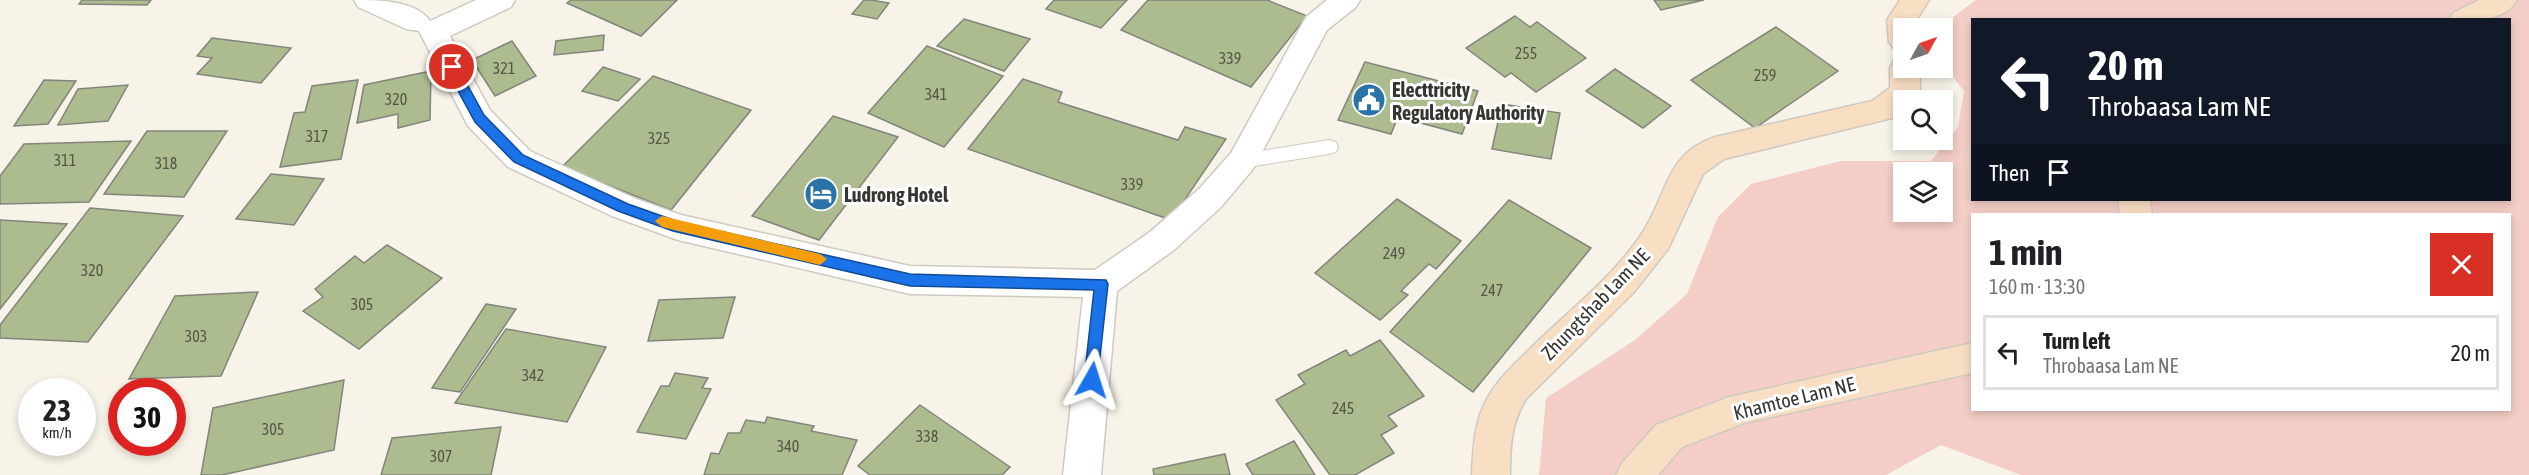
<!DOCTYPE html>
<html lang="en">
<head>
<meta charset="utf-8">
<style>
	:root { --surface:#fff; --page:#f2f2f2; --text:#202124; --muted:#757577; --line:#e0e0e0 }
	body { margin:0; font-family:"Asap Condensed",sans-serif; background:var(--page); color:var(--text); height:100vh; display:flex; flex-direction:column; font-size:22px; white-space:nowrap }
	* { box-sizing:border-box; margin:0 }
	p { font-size:20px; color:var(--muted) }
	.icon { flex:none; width:33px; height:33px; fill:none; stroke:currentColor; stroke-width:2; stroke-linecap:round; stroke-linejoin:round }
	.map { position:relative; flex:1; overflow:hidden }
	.side { position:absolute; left:1971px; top:213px; width:540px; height:198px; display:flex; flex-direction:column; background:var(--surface); border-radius:0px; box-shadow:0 3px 9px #0003 }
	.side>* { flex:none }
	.top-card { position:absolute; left:1971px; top:18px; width:540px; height:183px; border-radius:0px; box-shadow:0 3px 9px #0003; background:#111827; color:#fff; overflow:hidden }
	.needle { width:39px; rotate:50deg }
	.fabs { position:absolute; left:1893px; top:18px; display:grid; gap:12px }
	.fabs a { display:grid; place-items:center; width:60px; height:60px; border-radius:0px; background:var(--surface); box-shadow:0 3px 9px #0003; font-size:30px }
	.speed { position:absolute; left:18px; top:378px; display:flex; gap:12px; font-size:30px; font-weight:700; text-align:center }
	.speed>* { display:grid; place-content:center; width:78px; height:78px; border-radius:50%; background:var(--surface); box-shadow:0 3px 9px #0003; line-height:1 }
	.speed small { font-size:15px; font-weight:400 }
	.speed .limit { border:9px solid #d22; background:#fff; color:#111 }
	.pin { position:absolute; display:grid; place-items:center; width:51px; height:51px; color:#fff; margin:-26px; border:3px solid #fff; border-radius:50%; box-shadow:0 2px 6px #0007 }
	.me { position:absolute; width:66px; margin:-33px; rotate:6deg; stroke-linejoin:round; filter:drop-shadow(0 0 4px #0008) }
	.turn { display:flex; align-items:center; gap:21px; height:126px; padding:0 18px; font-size:27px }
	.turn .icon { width:78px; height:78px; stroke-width:2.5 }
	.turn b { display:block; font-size:42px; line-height:51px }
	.then { display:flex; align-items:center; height:57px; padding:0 18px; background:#0003; gap:12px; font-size:22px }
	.round { display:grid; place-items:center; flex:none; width:63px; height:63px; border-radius:0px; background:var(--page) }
	.headline { display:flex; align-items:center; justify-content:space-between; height:102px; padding:0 18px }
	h1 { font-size:36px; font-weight:700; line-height:45px }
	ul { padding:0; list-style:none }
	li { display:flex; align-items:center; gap:18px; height:75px; margin:0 12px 9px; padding:0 6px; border:3px solid var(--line); border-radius:0px }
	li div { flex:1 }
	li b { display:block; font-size:22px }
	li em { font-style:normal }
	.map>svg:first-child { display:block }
	.green { fill:#f4cec6; fill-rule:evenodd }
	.building { fill:#adbc8f; stroke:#82857b; stroke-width:1.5 }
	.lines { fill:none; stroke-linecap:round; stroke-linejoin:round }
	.service-casing { stroke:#cecac0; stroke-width:2 }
	.minor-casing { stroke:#cecac0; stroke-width:3 }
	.secondary-casing { stroke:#cecac0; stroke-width:3 }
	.service { fill:#fff; fill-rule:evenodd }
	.minor { fill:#fff; fill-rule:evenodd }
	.secondary { fill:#f8dec3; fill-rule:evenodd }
	.route { fill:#1a73e8; stroke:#114b97; stroke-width:1.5 }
	.slow { fill:#f59e0b }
	.labels { text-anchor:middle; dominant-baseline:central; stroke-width:6; stroke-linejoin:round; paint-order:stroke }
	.number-label { font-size:16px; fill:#545748 }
	.poi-label { font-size:20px; font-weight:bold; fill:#363530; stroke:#fff; text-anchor:start }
	.street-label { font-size:20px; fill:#363530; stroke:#fff }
</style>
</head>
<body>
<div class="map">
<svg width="2529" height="475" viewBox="0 0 2529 475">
	<rect width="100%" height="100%" fill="#f7f3e8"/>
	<path class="green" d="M1976 0H2529V475H2021L1941 445 1886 475H1539L1546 398 1635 340 1687 294 1718 217 1751 184 1841 161H1931L1958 127 1964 91 1943 65 1941 26ZM1972 20H2510V200H1972ZM1904 172H1942V212H1904ZM1972 214H2510V410H1972Z"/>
	<g class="building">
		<path d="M82 0H151L147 5 79 4Z"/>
		<path d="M571 0H677L641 36 567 3Z"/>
		<path d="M864 0H871L889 3 877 19 852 14Z"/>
		<path d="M1054 0H1127L1101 28 1046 9Z"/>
		<path d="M1148 0H1267L1307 16 1251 87 1121 30Z"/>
		<path d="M1654 0H1704L1661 10Z"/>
		<path d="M1515 16 1530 27 1537 22 1586 58 1536 92 1511 73 1505 77 1466 48Z"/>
		<path d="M964 19 1030 39 1004 71 937 46Z"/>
		<path d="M1776 27 1838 71 1755 128 1691 80Z"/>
		<path d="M604 35 603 50 554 55 556 41Z"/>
		<path d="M212 38 291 48 261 83 197 74 212 58 197 56Z"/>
		<path d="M512 41 536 76 495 96 472 60Z"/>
		<path d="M927 46 1003 76 944 147 868 113Z"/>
		<path d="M1365 62 1478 91 1462 134 1398 117 1391 134 1338 120Z"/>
		<path d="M603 67 640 79 618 101 582 91Z"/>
		<path d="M1615 69 1671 106 1643 128 1586 91Z"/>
		<path d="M431 71 430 120 398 128V114L357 123 364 85Z"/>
		<path d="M653 76 751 110 671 210 562 167Z"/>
		<path d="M1023 79 1062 92 1058 102 1178 140 1185 127 1226 139 1171 220 968 149Z"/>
		<path d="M44 80 76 81 48 124 14 126Z"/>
		<path d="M358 80 341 159 280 167 294 113 305 112 312 86Z"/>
		<path d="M128 85 108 121 58 125 78 89Z"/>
		<path d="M1502 104 1560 113 1551 159 1492 149Z"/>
		<path d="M833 116 898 137 819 240 752 216Z"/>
		<path d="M147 131H227L184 197 104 194Z"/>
		<path d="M131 141 89 202 0 204V176L24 144Z"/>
		<path d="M271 174 324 179 294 225 236 219Z"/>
		<path d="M1397 199 1461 241 1436 269 1429 264 1401 291 1408 295 1380 320 1315 273Z"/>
		<path d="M1509 200 1591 248 1473 392 1390 332Z"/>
		<path d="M90 208 183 216 88 342 0 338V325Z"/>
		<path d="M0 220 67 224 0 309Z"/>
		<path d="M387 245 442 278 359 349 303 311 323 297 315 289 355 256 364 263Z"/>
		<path d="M258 292 221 376 129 379 175 296Z"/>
		<path d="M735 297 723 338 648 341 659 300Z"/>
		<path d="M486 304 516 309 460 392 432 388Z"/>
		<path d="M506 329 606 347 567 422 455 403Z"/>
		<path d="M1380 340 1424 396 1388 416 1397 426 1381 435 1394 453 1355 475H1330L1276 400 1305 384 1298 375 1346 350 1350 356Z"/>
		<path d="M675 373 708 378 702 388 711 389 686 439 637 432 661 386H669Z"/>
		<path d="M344 380 334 450 222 475H201L213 408Z"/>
		<path d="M920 405 1010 467 1002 475H870L858 466Z"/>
		<path d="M767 417 814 426 811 431 857 440 842 475H704L711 453 719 454 728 433H740L746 420 765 423Z"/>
		<path d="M501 427 491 475H381L392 438Z"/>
		<path d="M1294 441 1315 475H1253L1246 464Z"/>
		<path d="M1225 454 1230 475H1154L1153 469Z"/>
	</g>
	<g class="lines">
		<g class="service-casing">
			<path id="service" d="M1329 140 1336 142 1338 147 1336 152 1329 154 1242 168 1235 166 1233 161 1235 156 1242 154Z"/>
		</g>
		<g class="minor-casing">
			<path id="minor" d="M354 0C377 0 416 0 430 21L476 0H515L511 7 450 36 490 110 530 151 634 198 681 215 910 266 1095 270 1150 232 1199 189 1231 153 1306 17 1327 0H1360L1356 7 1327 30 1253 169 1221 207 1174 250 1117 291 1101 475H1063L1083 297 910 294 678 240 612 216 508 167 468 126 419 31 406 29 358 7Z"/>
		</g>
		<g class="secondary-casing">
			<g id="secondary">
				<path d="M1900 0H1929L1916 21 1917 28H1904V52L1894 49 1889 42 1887 20Z"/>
				<path d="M2479 0H2517C2503 23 2472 20 2449 20L2453 13Z"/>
				<path d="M1904 58V68H1920V93L1916 100H1904V110L1892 118 1724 159 1703 174 1668 249 1634 292 1526 399C1511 423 1510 447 1510 475H1472C1473 449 1474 422 1487 399 1499 377 1517 362 1535 344 1571 309 1615 275 1643 232 1667 195 1666 153 1715 137L1872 101 1890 88V68L1894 60Z"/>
				<path d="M2118 200H2150L2152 214H2120Z"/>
				<path d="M1972 343V373L1744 423 1682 447 1658 475H1616L1622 463 1656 425 1729 397Z"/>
			</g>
		</g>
		<use href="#service" class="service"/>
		<use href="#minor" class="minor"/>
		<use href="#secondary" class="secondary"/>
	</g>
	<path class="route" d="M452 62 456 64 484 115 523 155 628 204 679 222 910 274 1106 280 1108 284 1097 384H1086L1084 380 1094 290 910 286 673 231 618 211 514 162 475 122 445 67Z"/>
	<path class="slow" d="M662 216 820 254 827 259 820 265 662 227 655 221Z"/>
	<defs>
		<g id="civic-disc" transform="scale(1.725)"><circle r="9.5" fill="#2a73a6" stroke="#fff"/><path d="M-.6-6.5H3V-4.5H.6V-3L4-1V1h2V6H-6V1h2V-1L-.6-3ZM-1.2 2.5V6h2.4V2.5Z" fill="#fff"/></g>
		<g id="hotel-disc" transform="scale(1.725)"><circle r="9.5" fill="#2a73a6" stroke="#fff"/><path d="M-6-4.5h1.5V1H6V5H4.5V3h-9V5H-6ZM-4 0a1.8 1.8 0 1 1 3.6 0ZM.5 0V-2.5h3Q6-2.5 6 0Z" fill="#fff"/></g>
	</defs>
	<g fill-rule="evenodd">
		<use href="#civic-disc" x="1369" y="100"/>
		<use href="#hotel-disc" x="821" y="194"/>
	</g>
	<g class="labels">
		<g class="number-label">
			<text x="1526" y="53">255</text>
			<text x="1230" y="58">339</text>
			<text x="504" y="68">321</text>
			<text x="1765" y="75">259</text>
			<text x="936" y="94">341</text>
			<text x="396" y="99">320</text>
			<text x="317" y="136">317</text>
			<text x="659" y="138">325</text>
			<text x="65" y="160">311</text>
			<text x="166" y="163">318</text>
			<text x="1132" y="184">339</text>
			<text x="1394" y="253">249</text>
			<text x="92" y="270">320</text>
			<text x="1492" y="290">247</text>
			<text x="362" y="304">305</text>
			<text x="196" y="336">303</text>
			<text x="533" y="375">342</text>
			<text x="1343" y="408">245</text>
			<text x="273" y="429">305</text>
			<text x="927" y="436">338</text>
			<text x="788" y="446">340</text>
			<text x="441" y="456">307</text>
		</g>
		<g class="poi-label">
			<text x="1392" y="89">Electtricity<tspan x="1392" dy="23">Regulatory Authority</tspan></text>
			<text x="844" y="194">Ludrong Hotel</text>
		</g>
		<g class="street-label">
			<text transform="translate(1595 304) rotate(-46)">Zhungtshab Lam NE</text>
			<text transform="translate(1794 398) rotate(-14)">Khamtoe Lam NE</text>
		</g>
	</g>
</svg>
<div class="fabs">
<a><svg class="needle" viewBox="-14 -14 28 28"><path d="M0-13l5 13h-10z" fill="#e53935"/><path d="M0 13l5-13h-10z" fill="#757577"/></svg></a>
<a><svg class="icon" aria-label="search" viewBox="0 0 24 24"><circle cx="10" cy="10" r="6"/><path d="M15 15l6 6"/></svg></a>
<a><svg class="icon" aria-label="layers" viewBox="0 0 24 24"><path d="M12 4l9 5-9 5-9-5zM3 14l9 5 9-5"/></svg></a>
</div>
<div class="speed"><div>23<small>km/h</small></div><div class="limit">30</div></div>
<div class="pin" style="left:452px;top:67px;background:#d93025"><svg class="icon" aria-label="arrive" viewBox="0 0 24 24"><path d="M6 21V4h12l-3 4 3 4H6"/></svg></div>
<svg class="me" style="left:1092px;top:380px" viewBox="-20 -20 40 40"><path d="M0-17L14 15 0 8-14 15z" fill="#1a73e8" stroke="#fff" stroke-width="4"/></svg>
<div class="top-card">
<div class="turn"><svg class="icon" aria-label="left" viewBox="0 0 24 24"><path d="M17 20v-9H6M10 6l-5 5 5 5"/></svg><div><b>20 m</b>Throbaasa Lam NE</div></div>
<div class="then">Then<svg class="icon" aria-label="arrive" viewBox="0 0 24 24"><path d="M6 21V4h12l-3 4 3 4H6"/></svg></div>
</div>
<section class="side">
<div class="headline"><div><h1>1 min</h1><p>160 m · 13:30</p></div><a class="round" style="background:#d93025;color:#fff"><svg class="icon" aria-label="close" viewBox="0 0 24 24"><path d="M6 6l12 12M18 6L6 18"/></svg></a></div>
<ul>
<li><svg class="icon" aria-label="left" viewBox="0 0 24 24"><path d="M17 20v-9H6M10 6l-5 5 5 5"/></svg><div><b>Turn left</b><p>Throbaasa Lam NE</p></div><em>20 m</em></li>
</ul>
</section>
</div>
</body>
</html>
